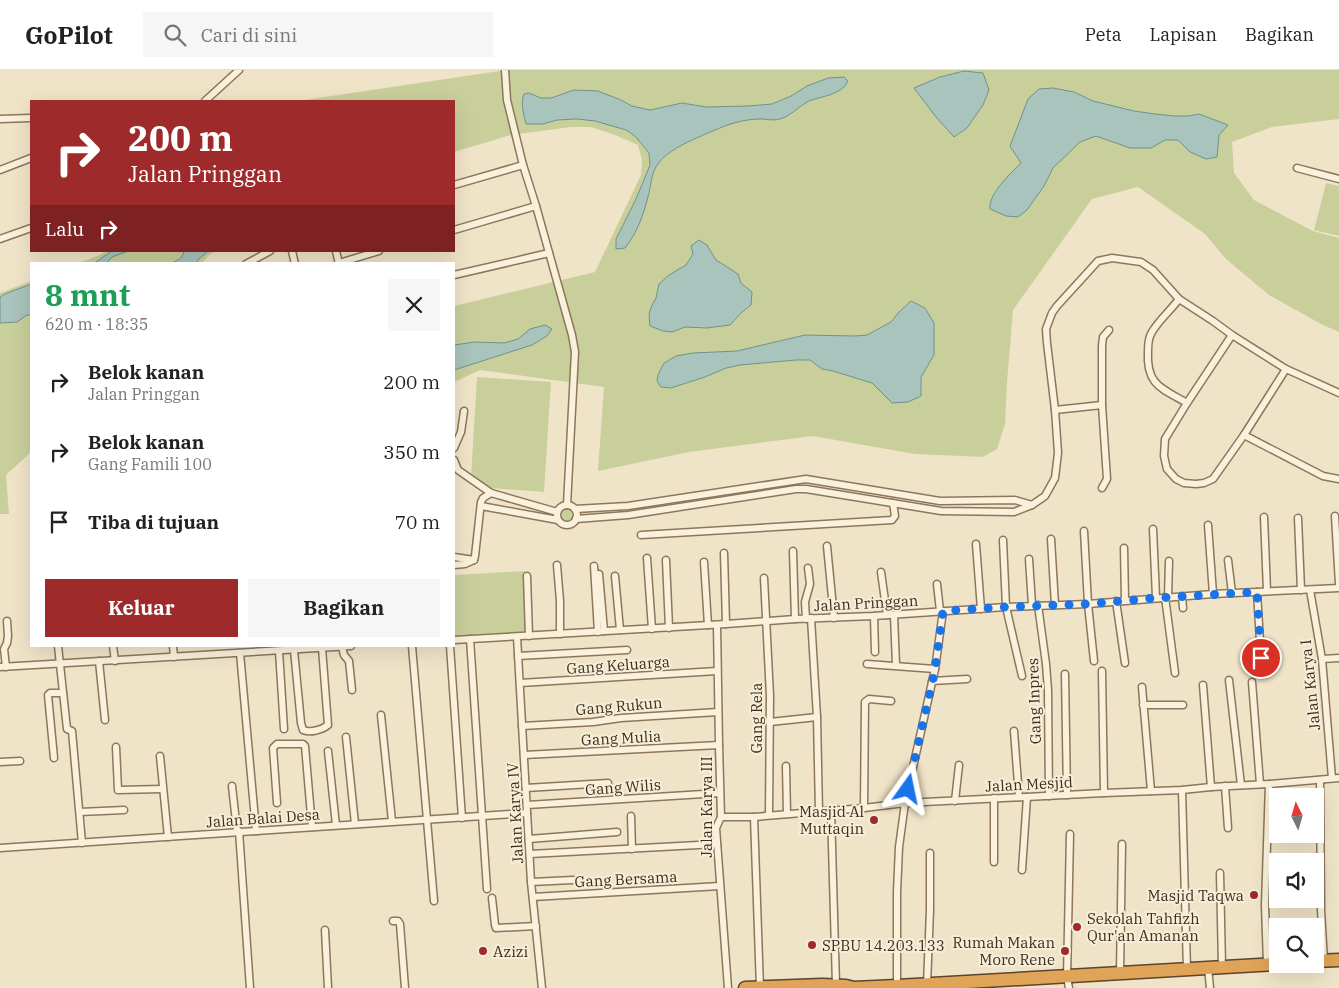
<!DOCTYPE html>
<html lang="id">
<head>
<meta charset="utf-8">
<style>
	:root { --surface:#fff; --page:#f6f6f6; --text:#222; --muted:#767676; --line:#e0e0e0; --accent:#9e2a2b }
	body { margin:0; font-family:"IBM Plex Serif",serif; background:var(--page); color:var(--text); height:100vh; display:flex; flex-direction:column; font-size:19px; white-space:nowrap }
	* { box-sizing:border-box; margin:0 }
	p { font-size:16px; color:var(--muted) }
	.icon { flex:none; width:28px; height:28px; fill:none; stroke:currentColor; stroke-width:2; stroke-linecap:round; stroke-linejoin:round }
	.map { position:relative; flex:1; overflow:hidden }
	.side { position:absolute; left:30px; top:192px; width:425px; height:385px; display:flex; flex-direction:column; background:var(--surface); border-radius:0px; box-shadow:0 5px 20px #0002 }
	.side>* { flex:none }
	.banner { position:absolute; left:30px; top:30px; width:425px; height:152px; border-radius:0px; box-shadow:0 5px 20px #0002; background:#9e2a2b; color:#fff; overflow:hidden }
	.needle { width:32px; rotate:355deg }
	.fabs { position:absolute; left:1269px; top:718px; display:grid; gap:10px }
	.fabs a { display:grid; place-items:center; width:55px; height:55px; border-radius:0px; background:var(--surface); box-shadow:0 5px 20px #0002; font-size:25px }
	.pin { position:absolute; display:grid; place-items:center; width:42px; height:42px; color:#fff; margin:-21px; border:2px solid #fff; border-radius:50%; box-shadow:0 1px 5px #0007 }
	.me { position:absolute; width:55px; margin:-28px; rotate:12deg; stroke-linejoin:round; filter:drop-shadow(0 0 4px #0008) }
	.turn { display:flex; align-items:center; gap:18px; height:105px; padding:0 15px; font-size:22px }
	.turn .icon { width:65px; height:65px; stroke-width:2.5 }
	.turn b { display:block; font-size:35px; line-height:42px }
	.then { display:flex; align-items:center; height:48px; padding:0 15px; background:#0003; gap:10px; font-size:19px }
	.round { display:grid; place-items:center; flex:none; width:52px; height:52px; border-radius:0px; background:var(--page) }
	.head { display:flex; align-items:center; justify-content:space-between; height:85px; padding:0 15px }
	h1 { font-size:30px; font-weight:700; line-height:38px; color:#1e9e55 }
	.button { display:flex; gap:10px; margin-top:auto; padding:10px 15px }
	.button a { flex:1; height:58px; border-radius:0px; background:var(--accent); color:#fff; font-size:20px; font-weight:700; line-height:58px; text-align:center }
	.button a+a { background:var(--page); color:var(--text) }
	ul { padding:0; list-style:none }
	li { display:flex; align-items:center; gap:15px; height:70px; padding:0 15px }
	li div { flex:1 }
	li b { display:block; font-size:19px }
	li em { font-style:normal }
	header { display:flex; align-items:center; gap:30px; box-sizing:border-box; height:70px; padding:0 25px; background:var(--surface); border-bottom:1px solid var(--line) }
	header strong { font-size:24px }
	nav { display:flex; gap:28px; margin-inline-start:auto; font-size:18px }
	.search { width:350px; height:45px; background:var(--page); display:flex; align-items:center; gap:12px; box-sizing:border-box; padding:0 18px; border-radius:0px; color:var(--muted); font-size:19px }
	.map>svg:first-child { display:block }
	.green { fill:#c9cf9b }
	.water { fill:#a9c4bc; stroke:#6f938a }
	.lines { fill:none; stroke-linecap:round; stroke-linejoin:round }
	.street-casing { stroke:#8d765c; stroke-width:9 }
	.highway-casing { stroke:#5b4430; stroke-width:15 }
	.street { stroke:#faf1dc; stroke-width:6 }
	.highway { stroke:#e0a458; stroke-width:12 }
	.route { stroke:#1a73e8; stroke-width:9; stroke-dasharray:0 16.2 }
	.poi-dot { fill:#9e2a2b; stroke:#f7eed8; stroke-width:2 }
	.labels { text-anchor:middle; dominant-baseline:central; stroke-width:4; stroke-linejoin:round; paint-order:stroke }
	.street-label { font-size:15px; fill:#3d2e20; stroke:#f7eed8 }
	.poi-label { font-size:15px; fill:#3d2e20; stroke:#f7eed8; text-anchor:end }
</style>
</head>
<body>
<header>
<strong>GoPilot</strong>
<div class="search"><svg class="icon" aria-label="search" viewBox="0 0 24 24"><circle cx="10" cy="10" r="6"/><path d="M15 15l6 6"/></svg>Cari di sini</div>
<nav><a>Peta</a><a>Lapisan</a><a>Bagikan</a></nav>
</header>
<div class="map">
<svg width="1339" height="918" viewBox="0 0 1339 918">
	<rect width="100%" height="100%" fill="#f0e4c8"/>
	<g class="green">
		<path d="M506 0H1339V49L1272 57 1232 72 1234 103 1254 130 1313 161 1339 168V262L1321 254 1269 225 1226 189 1205 164 1138 117 1092 129 1013 240 1007 312 1005 354 997 379 983 387 915 384 813 366 689 382 598 401 604 317 480 300 454 312V236L595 202 641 105 642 90 638 75 615 65 591 57H571L511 65 454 82V31H298Z"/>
		<path d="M1326 113 1339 116V166L1314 160Z"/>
		<path d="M105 181H215L208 186 201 194H76L102 184Z"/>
		<path d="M31 211V382L6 405 9 444H0V223Z"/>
		<path d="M477 307 551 312 544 422 490 418 471 407Z"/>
		<circle cx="567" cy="445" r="7"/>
		<path d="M525 501 529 563 454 568V505Z"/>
	</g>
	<g class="water">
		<path d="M964 1 983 3 989 20 983 35 967 58 954 67 936 47 914 18 940 7Z"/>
		<path d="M844 7 848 11C842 25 822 26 809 31 799 36 791 46 780 49 773 51 767 49 761 49 744 49 728 54 713 61 696 68 668 79 658 94 652 101 651 114 649 123 644 143 638 162 625 178L616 179V169L636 129 650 95 649 83 635 66 626 60 595 51 577 49 557 50 543 54H526C524 45 520 33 524 24L529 23 541 28H551L574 20 598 21 621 30 632 36 650 40 682 33 706 37 748 36 772 34 791 26 807 16 828 8Z"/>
		<path d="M1053 18 1074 22 1093 31 1134 41 1155 44 1174 46H1189L1199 44 1228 55 1219 65 1217 87 1206 89 1190 82 1178 70H1165L1151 78H1130L1096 66 1080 72 1053 98 1044 116 1027 140 1018 147 1006 146 990 139C988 124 1011 103 1021 93L1010 76 1028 29 1039 19Z"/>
		<path d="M699 170 707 175 716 190 738 204 741 213 752 222 751 235 742 242 730 255 707 258 685 257 672 262 663 261 650 256 649 244 652 235 656 228 659 214 669 205 686 195 693 184 691 176Z"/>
		<path d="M112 181H128L112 187 105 194H93Z"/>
		<path d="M184 181H208L199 189 195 194H169C176 191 183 189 184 181Z"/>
		<path d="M31 214V245H27L17 252 0 253V227C6 222 23 218 31 214Z"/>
		<path d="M911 231 925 238 934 253V285L921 307V326L908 332 892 333 872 313 833 301 822 299 810 290H796L740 295 726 298 705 307 671 318 661 317 657 311 658 305 664 293 676 286 693 283 737 281 805 265 855 266 867 265 891 252 899 242Z"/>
		<path d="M545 255 552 259 547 266 532 275 454 300V275L475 272 504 273 518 269 530 259Z"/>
	</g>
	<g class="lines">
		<g class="street-casing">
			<g id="street">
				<path d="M505 0 507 30 523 95 536 136 572 265 575 282 567 435"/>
				<path d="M205 31 239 0"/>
				<path d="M0 49 31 48"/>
				<path d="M1297 98 1339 109"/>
				<path d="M0 100 31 88"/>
				<path d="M454 115 523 95"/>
				<path d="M454 160 536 136"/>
				<path d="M0 169 31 158"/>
				<path d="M292 181 295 194"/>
				<path d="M336 181 339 194"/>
				<path d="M339 193 379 181"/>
				<path d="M246 194 270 181"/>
				<path d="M454 205 549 183"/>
				<path d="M1179 229C1171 240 1159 250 1152 262 1148 268 1148 275 1148 281 1146 315 1161 318 1187 333"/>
				<path d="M1232 265 1187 333 1165 369 1164 386 1167 399 1176 409 1184 413 1196 414 1204 413 1213 409 1244 365 1286 299"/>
				<path d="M1055 340 1102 335"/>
				<path d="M1244 365 1323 406 1339 409"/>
				<path d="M454 378 461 362 464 341"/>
				<path d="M454 390 458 400 491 423 557 442"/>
				<path d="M1102 418 1107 409 1102 335V276L1103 267 1109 260"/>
				<circle cx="567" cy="445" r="10"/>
				<path d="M481 436 558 450"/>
				<path d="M575 439 628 436 806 409 940 431 1015 430 1032 435"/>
				<path d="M1335 446 1339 514"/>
				<path d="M1264 447 1267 521"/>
				<path d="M1298 448 1301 520"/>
				<path d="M576 449 628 445 796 419H806L941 441 1014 442 1032 435 1045 426 1055 408 1058 383 1055 340 1047 273 1046 259 1052 243 1057 236 1098 191 1112 188 1141 192 1153 200 1179 229 1213 251 1232 265 1286 299 1339 323"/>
				<path d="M1208 455 1213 524"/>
				<path d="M1153 459 1156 527"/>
				<path d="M1084 461 1088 534 1094 591"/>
				<path d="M641 465 892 450 895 446 893 433"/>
				<path d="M1051 469 1055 535"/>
				<path d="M1003 470 1006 537 1022 606"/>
				<path d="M976 474 981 539"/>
				<path d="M827 476 834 548"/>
				<path d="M1124 478 1125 530"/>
				<path d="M793 481 795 549"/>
				<path d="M724 483 726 554"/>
				<path d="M454 487 474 490"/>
				<path d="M647 488 652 559"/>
				<path d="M1029 489 1032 535"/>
				<path d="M666 490 669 558"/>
				<path d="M1228 490 1232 523"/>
				<path d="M704 492 708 555"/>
				<path d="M454 495 465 494 474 490 475 486 481 432 483 428 491 423"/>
				<path d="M557 495 560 531V564"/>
				<path d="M594 496 598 562"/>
				<path d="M881 502 887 545"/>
				<path d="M599 504 604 561"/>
				<path d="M527 506 529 566"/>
				<path d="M615 506 620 560"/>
				<path d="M764 508 770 626 769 745"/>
				<path d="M937 514 940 541"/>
				<path d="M1310 520 1322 589 1332 708"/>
				<path d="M1257 522 1261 588"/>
				<path d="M1182 526 1183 538"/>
				<path d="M1165 527 1175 603"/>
				<path d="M1168 527 1169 491"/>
				<path d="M1116 531 1125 593"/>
				<path d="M1038 535 1046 594 1048 620 1049 726"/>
				<path d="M894 545 896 595"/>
				<path d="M874 546 875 582"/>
				<path d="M811 548 817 647 819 742"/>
				<path d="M806 549 805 532 810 514 808 498"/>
				<path d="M717 555 719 675 721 747 716 758 728 918"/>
				<path d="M517 567 531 812 542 918"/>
				<path d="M470 569 487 819"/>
				<path d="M454 570 726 554 795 549 874 546 1006 537 1088 534 1213 524 1339 518"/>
				<path d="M58 576 67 659 72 661 82 773"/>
				<path d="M113 576 115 591"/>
				<path d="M173 576 174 587"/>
				<path d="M412 576 434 831"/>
				<path d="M450 576 462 748"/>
				<path d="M342 577 344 585 349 591 352 620"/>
				<path d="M294 580 301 653 303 660C310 663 322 660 328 655L322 578"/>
				<path d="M279 581 284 659"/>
				<path d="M240 583 256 761"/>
				<path d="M518 586 627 580"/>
				<path d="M1322 589 1339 588"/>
				<path d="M99 591 105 650"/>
				<path d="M867 594 935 599"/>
				<path d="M0 597 351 576"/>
				<path d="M6 597 4 579 7 573 8 566 7 551"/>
				<path d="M1102 601 1104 723"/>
				<path d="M1065 604 1067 725"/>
				<path d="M1229 610 1241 715"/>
				<path d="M932 611 967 609"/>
				<path d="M1252 612 1260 714"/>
				<path d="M520 613 717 601"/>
				<path d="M1203 615 1211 717"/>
				<path d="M1142 617 1151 721"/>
				<path d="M1143 635H1183"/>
				<path d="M381 645 392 751"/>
				<path d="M770 652 817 647"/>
				<path d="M522 656 593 652 621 648 718 642"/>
				<path d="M1014 661 1019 727"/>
				<path d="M346 667 355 754"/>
				<path d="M116 677 118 720 162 719"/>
				<path d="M328 681 336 755"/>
				<path d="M524 685 719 675"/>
				<path d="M160 686 168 767"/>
				<path d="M54 688 48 625 50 623H63"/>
				<path d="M0 692 20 691"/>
				<path d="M786 696 787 744"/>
				<path d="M1320 710 1321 840 1324 891"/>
				<path d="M232 716 237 761"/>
				<path d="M1225 716 1228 758"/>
				<path d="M526 718 608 713"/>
				<path d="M1182 720 1187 900"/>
				<path d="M955 731 959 695"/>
				<path d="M277 733 273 678 277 674H303L305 676 312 757"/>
				<path d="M527 735 720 723"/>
				<path d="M864 738 865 632 869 629 891 631"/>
				<path d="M831 741 836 915"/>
				<path d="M80 742 124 740"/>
				<path d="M631 746 632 779"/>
				<path d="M721 747H754L864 738 905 733 1104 723 1182 720 1211 717 1269 714 1339 708"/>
				<path d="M754 747 760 918"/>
				<path d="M239 761 250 918"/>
				<path d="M529 769 617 762"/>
				<path d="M0 778C176 767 351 754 527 743"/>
				<path d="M530 784 717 774"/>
				<path d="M994 792V728"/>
				<path d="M1022 800 1027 727"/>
				<path d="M1220 803 1222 897"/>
				<path d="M531 812 573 810"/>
				<path d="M533 827 720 816"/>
				<path d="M492 828 495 855 496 858 536 856"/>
				<path d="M393 851H398L400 854 405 918"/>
				<path d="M325 860 328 918"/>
				<path d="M1267 894 1265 835 1269 714"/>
				<path d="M1208 898 1210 918"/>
				<path d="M1120 904 1122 774"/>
				<path d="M927 915 930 840V783"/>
				<path d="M897 916V822L899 777 905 733 935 599 943 541"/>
				<path d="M1069 918 1067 907 1070 764"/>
			</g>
		</g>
		<g class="highway-casing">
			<g id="highway">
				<path d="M1315 891 1339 890"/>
				<path d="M745 918 822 915 846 916 854 918 897 916 1278 894"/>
			</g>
		</g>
		<use href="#street" class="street"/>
		<use href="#highway" class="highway"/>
	</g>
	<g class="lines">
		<path class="route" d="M908 719 935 600 943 541 1006 537 1088 534 1156 528 1257 522 1261 588"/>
	</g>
	<g class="poi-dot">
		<circle cx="874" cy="750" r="5"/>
		<circle cx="1254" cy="825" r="5"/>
		<circle cx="1077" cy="857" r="5"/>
		<circle cx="812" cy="875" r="5"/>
		<circle cx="483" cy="881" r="5"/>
		<circle cx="1065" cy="881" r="5"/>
	</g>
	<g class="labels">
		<g class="street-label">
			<text transform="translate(866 533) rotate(-3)">Jalan Pringgan</text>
			<text transform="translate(618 595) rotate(-4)">Gang Keluarga</text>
			<text transform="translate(1310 615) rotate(-96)">Jalan Karya I</text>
			<text transform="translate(1034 631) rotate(-92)">Gang Inpres</text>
			<text transform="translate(619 636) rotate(-5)">Gang Rukun</text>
			<text transform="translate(756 648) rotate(-90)">Gang Rela</text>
			<text transform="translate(621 668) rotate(-3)">Gang Mulia</text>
			<text transform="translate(1029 714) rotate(-3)">Jalan Mesjid</text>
			<text transform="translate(623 717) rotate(-4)">Gang Wilis</text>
			<text transform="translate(706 737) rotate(-90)">Jalan Karya III</text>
			<text transform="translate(515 743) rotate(-93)">Jalan Karya IV</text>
			<text transform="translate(263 748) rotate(-4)">Jalan Balai Desa</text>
			<text transform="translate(626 809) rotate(-3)">Gang Bersama</text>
		</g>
		<g class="poi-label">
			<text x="864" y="741">Masjid Al<tspan x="864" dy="17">Muttaqin</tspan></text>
			<text x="1244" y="825">Masjid Taqwa</text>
			<text x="1087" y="848" text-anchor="start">Sekolah Tahfizh<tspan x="1087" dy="17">Qur'an Amanan</tspan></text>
			<text x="1055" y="872">Rumah Makan<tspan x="1055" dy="17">Moro Rene</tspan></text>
			<text x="822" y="875" text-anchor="start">SPBU 14.203.133</text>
			<text x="493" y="881" text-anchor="start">Azizi</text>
		</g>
	</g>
</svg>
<div class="fabs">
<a><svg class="needle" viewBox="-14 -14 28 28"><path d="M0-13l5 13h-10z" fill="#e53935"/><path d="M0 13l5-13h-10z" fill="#767676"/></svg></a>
<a><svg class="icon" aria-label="sound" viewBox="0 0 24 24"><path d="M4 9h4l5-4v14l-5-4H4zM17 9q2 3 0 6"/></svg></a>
<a><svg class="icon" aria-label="search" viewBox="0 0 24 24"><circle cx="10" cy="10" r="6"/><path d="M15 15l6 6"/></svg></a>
</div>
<div class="pin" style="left:1261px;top:588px;background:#d93025"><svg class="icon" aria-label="arrive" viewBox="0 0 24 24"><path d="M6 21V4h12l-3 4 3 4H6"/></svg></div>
<svg class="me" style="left:908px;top:719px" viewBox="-20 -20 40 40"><path d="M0-17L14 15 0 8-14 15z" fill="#1a73e8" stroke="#fff" stroke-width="4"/></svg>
<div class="banner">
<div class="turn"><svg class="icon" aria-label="right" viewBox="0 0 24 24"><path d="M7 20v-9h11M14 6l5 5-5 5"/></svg><div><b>200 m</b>Jalan Pringgan</div></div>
<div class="then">Lalu<svg class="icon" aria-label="right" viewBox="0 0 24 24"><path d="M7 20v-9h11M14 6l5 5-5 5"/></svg></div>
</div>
<section class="side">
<div class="head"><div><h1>8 mnt</h1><p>620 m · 18:35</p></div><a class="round"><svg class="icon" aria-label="close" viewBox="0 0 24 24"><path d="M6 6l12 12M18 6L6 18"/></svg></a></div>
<ul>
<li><svg class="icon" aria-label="right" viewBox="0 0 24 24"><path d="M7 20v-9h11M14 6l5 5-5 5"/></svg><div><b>Belok kanan</b><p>Jalan Pringgan</p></div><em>200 m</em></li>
<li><svg class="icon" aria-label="right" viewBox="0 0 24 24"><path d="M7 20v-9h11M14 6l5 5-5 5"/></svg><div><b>Belok kanan</b><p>Gang Famili 100</p></div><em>350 m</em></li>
<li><svg class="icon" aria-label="arrive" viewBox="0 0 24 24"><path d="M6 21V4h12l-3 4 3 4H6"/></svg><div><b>Tiba di tujuan</b></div><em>70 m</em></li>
</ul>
<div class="button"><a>Keluar</a><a>Bagikan</a></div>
</section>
</div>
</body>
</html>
